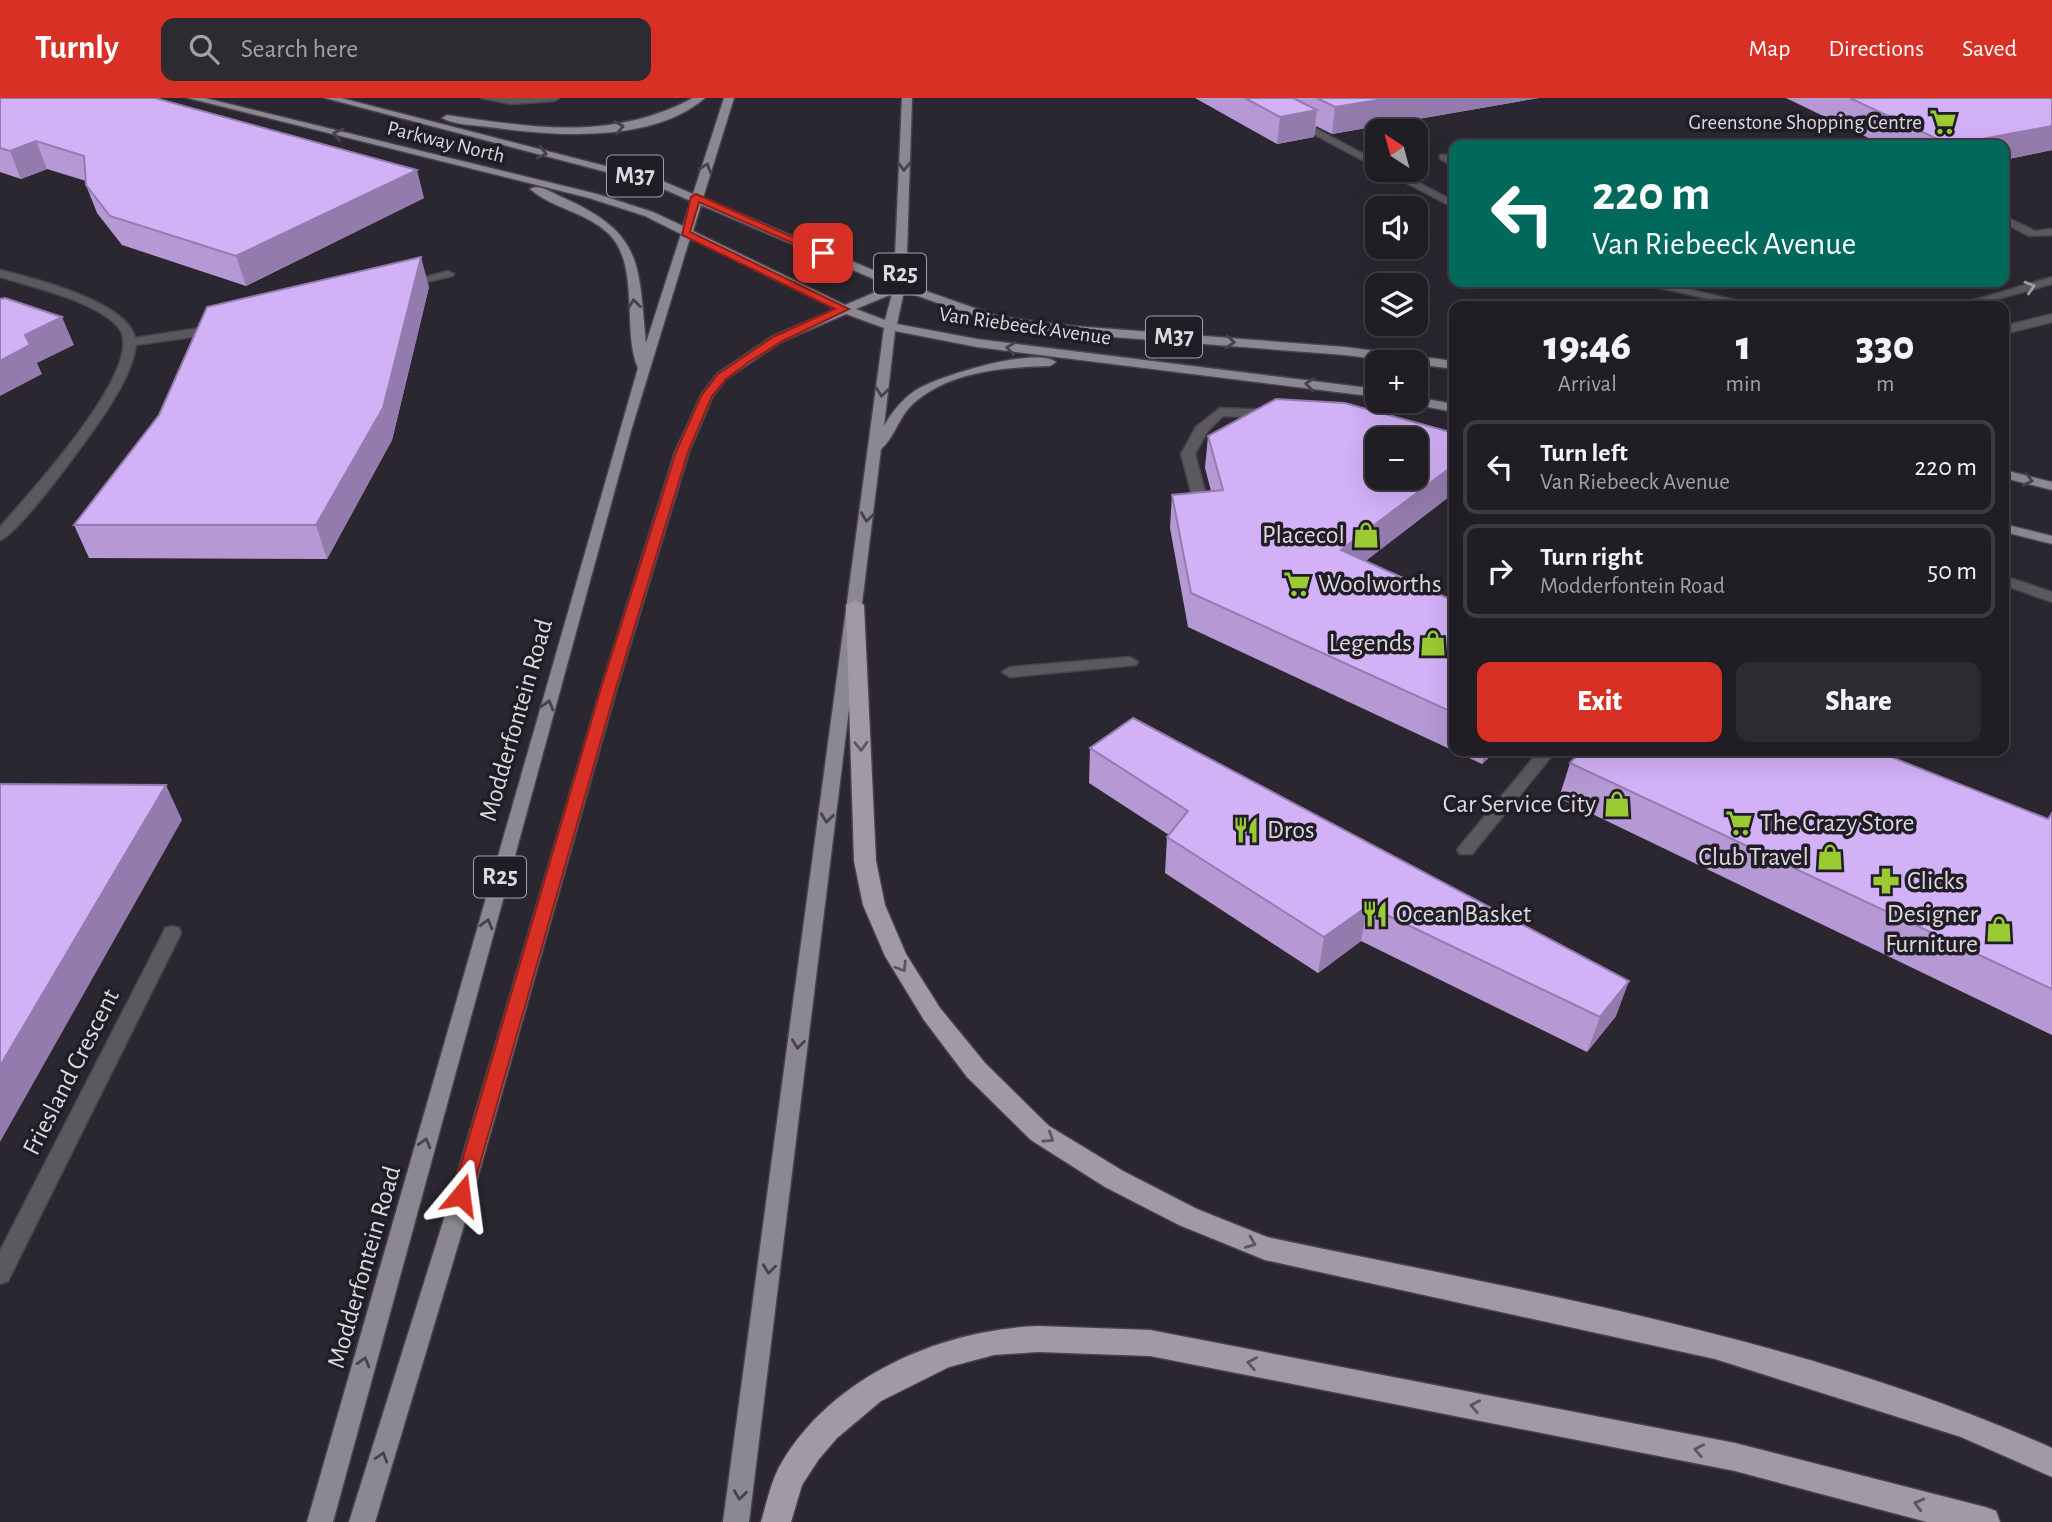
<!DOCTYPE html>
<html lang="en">
<head>
<meta charset="utf-8">
<style>
	:root { --surface:#201d24; --page:#2d2a31; --text:#f1f3f6; --muted:#a2a2a6; --line:#3d3b41; --accent:#d93025 }
	body { margin:0; font-family:"Alegreya Sans",sans-serif; background:var(--page); color:var(--text); height:100vh; display:flex; flex-direction:column; font-size:26px; white-space:nowrap }
	* { box-sizing:border-box; margin:0 }
	p { font-size:23px; color:var(--muted) }
	.icon { flex:none; width:38px; height:38px; fill:none; stroke:currentColor; stroke-width:2; stroke-linecap:round; stroke-linejoin:round }
	.map { position:relative; flex:1; overflow:hidden }
	.side { position:absolute; left:1449px; top:203px; width:560px; height:455px; display:flex; flex-direction:column; background:var(--surface); border-radius:14px; box-shadow:0 7px 28px #0002,0 0 0 2px var(--line) }
	.side>* { flex:none }
	.guide { position:absolute; left:1449px; top:42px; width:560px; height:147px; border-radius:14px; box-shadow:0 7px 28px #0002,0 0 0 2px var(--line); background:#00695c; color:#fff; overflow:hidden }
	.needle { width:46px; rotate:324deg }
	.fabs { position:absolute; left:1365px; top:21px; display:grid; gap:14px }
	.fabs a { display:grid; place-items:center; width:63px; height:63px; border-radius:14px; background:var(--surface); box-shadow:0 7px 28px #0002,0 0 0 2px var(--line); font-size:35px }
	.pin { position:absolute; display:grid; place-items:center; width:60px; height:60px; color:#fff; margin:-30px; border-radius:14px; box-shadow:0 4px 10px #0006 }
	.me { position:absolute; width:77px; margin:-38px; rotate:16deg; stroke-linejoin:round; filter:drop-shadow(0 0 5px #0008) }
	.turn { display:flex; align-items:center; gap:24px; height:147px; padding:0 28px; font-size:32px }
	.turn .icon { width:91px; height:91px; stroke-width:2.5 }
	.turn b { display:block; font-size:49px; line-height:60px }
	.eta { display:flex; justify-content:space-evenly; align-items:center; height:119px; text-align:center }
	.eta b { font-size:42px; font-weight:800; line-height:49px }
	.cta { display:flex; gap:14px; margin-top:auto; padding:14px 28px }
	.cta a { flex:1; height:80px; border-radius:14px; background:var(--accent); color:#fff; font-size:28px; font-weight:800; line-height:80px; text-align:center }
	.cta a+a { background:var(--page); color:var(--text) }
	ul { padding:0; list-style:none }
	li { display:flex; align-items:center; gap:21px; height:94px; margin:0 14px 10px; padding:0 14px; border:4px solid var(--line); border-radius:14px }
	li div { flex:1 }
	li b { display:block; font-size:26px }
	li em { font-style:normal }
	header { display:flex; align-items:center; gap:42px; box-sizing:border-box; height:98px; padding:0 35px; background:var(--accent); color:#fff }
	header strong { font-size:33px }
	nav { display:flex; gap:38px; margin-inline-start:auto; font-size:24px }
	.search { width:490px; height:63px; background:var(--page); display:flex; align-items:center; gap:18px; box-sizing:border-box; padding:0 24px; border-radius:14px; color:var(--muted); font-size:26px }
	.map>svg:first-child { display:block }
	.lines { fill:none; stroke-linecap:round; stroke-linejoin:round }
	.minor-casing { stroke:#47434c; stroke-width:3 }
	.major-casing { stroke:#47434c; stroke-width:3 }
	.highway-casing { stroke:#47434c; stroke-width:3 }
	.minor { fill:#5b595d; fill-rule:evenodd }
	.major { fill:#8c8891; fill-rule:evenodd }
	.highway { fill:#9f9aa5; fill-rule:evenodd }
	.wall { fill:#b598d4 }
	.shaded-wall { fill:#937cad }
	.building { fill:#d2b1f7; stroke:#937cad; stroke-width:2; fill-rule:evenodd }
	.oneway { stroke:#46424b }
	.oneway2 { stroke:#a19fa4 }
	.oneway3 { stroke:#5a555f }
	.route { fill:#d93025; stroke:#8d1f18; stroke-width:2 }
	.labels { text-anchor:middle; dominant-baseline:central; stroke-width:7; stroke-linejoin:round; paint-order:stroke }
	.far-poi-label { font-size:21px; fill:#dbd8de; stroke:#211d26; text-anchor:end }
	.far-street-label { font-size:21px; fill:#dbd8de; stroke:#211d26 }
	.shield { fill:#211d26; stroke:#a3a0a7; stroke-width:2 }
	.shield-label { font-size:24px; font-weight:bold; fill:#dbd8de }
	.poi-label { font-size:26px; fill:#dbd8de; stroke:#211d26; text-anchor:end }
	.street-label { font-size:26px; fill:#dbd8de; stroke:#211d26 }
</style>
</head>
<body>
<header>
<strong>Turnly</strong>
<div class="search"><svg class="icon" aria-label="search" viewBox="0 0 24 24"><circle cx="10" cy="10" r="6"/><path d="M15 15l6 6"/></svg>Search here</div>
<nav><a>Map</a><a>Directions</a><a>Saved</a></nav>
</header>
<div class="map">
<svg width="2052" height="1424" viewBox="0 0 2052 1424">
	<rect width="100%" height="100%" fill="#2b2730"/>
	<g class="lines">
		<g class="minor-casing">
			<g id="minor">
				<path d="M481 0H559L554 3 511 6Z"/>
				<path d="M1246 0H1258L1377 63V70Z"/>
				<path d="M1440 57H1448L1454 62V69L1440 61Z"/>
				<path d="M1382 72H1394L1454 103V110Z"/>
				<path d="M2004 118 2035 133 2052 131V137L2029 138 2004 125Z"/>
				<path d="M0 172C33 180 128 204 135 240L219 227 225 231 219 235 136 247C133 267 124 284 114 301 101 324 19 437 0 442V429C25 400 151 265 118 229 96 203 32 189 0 179Z"/>
				<path d="M448 173 454 176 452 178 406 189 400 186Z"/>
				<path d="M2052 179V186L1972 208H1954Z"/>
				<path d="M1634 184H1656L1762 208H1740Z"/>
				<path d="M2052 216V224L2004 236V228Z"/>
				<path d="M1220 310 1272 312 1279 316 1272 320 1223 318 1207 334 1195 356 1209 409 1202 413 1195 409 1181 356 1196 329Z"/>
				<path d="M2004 478 2052 494V504L2004 487Z"/>
				<path d="M1130 559 1138 564 1136 567 1010 579 1002 574 1010 569Z"/>
				<path d="M1539 653H1556L1472 756H1460L1457 752 1460 748Z"/>
				<path d="M172 828 179 830 181 835 8 1183 0 1186V1153L163 835 165 830Z"/>
			</g>
		</g>
		<g class="major-casing">
			<g id="major">
				<path d="M188 0H205L597 96 653 114 683 128 691 103 652 86 325 0H341L660 82 693 96 724 0H734L703 100 894 181 902 0H912L906 186 997 218 1061 227 1345 249 1454 263V271L1345 257 1061 235 991 224 904 193 897 226 977 241 1377 291V299L977 249 895 233 884 328C892 314 902 301 916 292 938 278 1036 248 1056 264L1050 268C1003 269 942 274 908 311 898 323 893 341 881 351L749 1424H723L884 230 846 216 781 244 726 281 713 298 689 354 617 590 465 1124 375 1424H349L443 1124 601 590 675 354 701 297 718 275 773 238 836 211 690 140 631 333 333 1424H307L638 270C622 234 640 169 610 137 587 114 553 111 530 91 539 85 554 96 564 100 644 136 638 166 646 245L681 136 645 118 589 100ZM701 107 890 188 845 207 693 133ZM892 196 885 222 856 211Z"/>
				<path d="M693 0H705C651 46 554 38 489 29 475 27 454 27 442 20L447 17C534 30 612 43 693 0Z"/>
				<path d="M1416 299 1454 306V314L1411 306 1410 303H1416Z"/>
				<path d="M2004 372 2052 384V392L2004 380Z"/>
				<path d="M2004 426 2052 438V446L2004 434Z"/>
			</g>
		</g>
		<g class="highway-casing">
			<g id="highway">
				<path d="M855 502 864 507 876 763 885 807 906 856 940 910 985 965 1049 1028 1123 1073 1197 1111 1267 1139C1531 1195 1804 1239 2052 1350V1379L1961 1339 1715 1261 1265 1162 1179 1127 1105 1089 1031 1042 967 979 924 922 885 858 863 807 854 763 846 507Z"/>
				<path d="M1038 1228 1150 1232 1735 1345 1985 1409 1996 1413 2000 1424H1927L1735 1373 1150 1258 1038 1254 994 1257 949 1269 881 1303 837 1340 819 1361 802 1387 791 1424H761C767 1404 771 1382 782 1364 834 1277 941 1232 1038 1228Z"/>
			</g>
		</g>
		<use href="#minor" class="minor"/>
		<use href="#major" class="major"/>
		<use href="#highway" class="highway"/>
	</g>
	<g class="wall">
		<path d="M0 0 424 100 246 188 122 147 97 115 86 87V83L47 71 21 81 0 74Z"/>
		<path d="M1195 0H1539L1332 36 1316 28 1314 39 1277 46Z"/>
		<path d="M1786 0H2052V52L2004 62V47H1883Z"/>
		<path d="M429 189 392 342 327 461 89 460 74 427Z"/>
		<path d="M1208 338 1454 395 1365 463 1454 503V653H1496L1482 666 1188 529 1170 430 1172 397 1211 393 1205 370Z"/>
		<path d="M1090 650 1616 918 1587 954 1361 843 1318 875 1165 775 1167 739 1169 737 1089 685Z"/>
		<path d="M1570 665 2048 721 2052 715V937L1559 700Z"/>
	</g>
	<g class="shaded-wall">
		<path d="M1390 0H1539L1332 36 1335 9Z"/>
		<path d="M1317 12 1314 39 1277 46 1280 19Z"/>
		<path d="M2052 28V52L2004 62V47H1954Z"/>
		<path d="M36 43 47 71 21 81 10 53Z"/>
		<path d="M417 72 424 100 246 188 236 158Z"/>
		<path d="M421 159 429 189 392 342 327 461 316 427Z"/>
		<path d="M62 219 74 247 37 265 42 276 0 298V263L25 237Z"/>
		<path d="M1454 367V395L1336 486 1341 452Z"/>
		<path d="M1485 653H1496L1482 666Z"/>
		<path d="M166 687 182 722 0 1044V968Z"/>
		<path d="M1368 808 1361 843 1318 875 1324 839Z"/>
		<path d="M1629 883 1616 918 1587 954 1600 919Z"/>
	</g>
	<g class="building">
		<path d="M0 0H155L417 72 236 158 110 118 86 87 84 58 36 43 10 53 0 50Z"/>
		<path d="M1245 0H1293L1317 12 1280 19Z"/>
		<path d="M1317 0H1390L1335 9Z"/>
		<path d="M1850 0H2052V28L1950 47Z"/>
		<path d="M421 159 383 310 316 427H74L159 317 207 209Z"/>
		<path d="M5 200 62 219 25 237 30 247 0 263V201Z"/>
		<path d="M1276 301 1345 305 1454 335V367L1341 452 1454 503V615L1191 495 1172 397 1223 392 1208 338ZM1377 341H1416V380H1377Z"/>
		<path d="M1133 620 1629 883 1600 919 1368 808 1324 839 1167 739 1188 713 1090 650Z"/>
		<path d="M1581 653H1876L2048 721 2052 715V891L1570 665Z"/>
		<path d="M0 686 166 687 0 968Z"/>
	</g>
	<defs><path id="oneway-chevron" d="M-2-3.5L2.5 0L-2 3.5" fill="none" stroke-width="1.6" stroke-linecap="round" stroke-linejoin="round" transform="scale(1.75)"/></defs>
	<g class="oneway">
		<use href="#oneway-chevron" transform="translate(619 29) rotate(-10)"/>
		<use href="#oneway-chevron" transform="translate(338 36) rotate(-166)"/>
		<use href="#oneway-chevron" transform="translate(542 55) rotate(14)"/>
		<use href="#oneway-chevron" transform="translate(904 68) rotate(92)"/>
		<use href="#oneway-chevron" transform="translate(706 70) rotate(-72)"/>
		<use href="#oneway-chevron" transform="translate(634 206) rotate(-97)"/>
		<use href="#oneway-chevron" transform="translate(1230 244) rotate(5)"/>
		<use href="#oneway-chevron" transform="translate(1011 250) rotate(-172)"/>
		<use href="#oneway-chevron" transform="translate(1310 286) rotate(-173)"/>
		<use href="#oneway-chevron" transform="translate(882 294) rotate(96)"/>
		<use href="#oneway-chevron" transform="translate(2028 382) rotate(14)"/>
		<use href="#oneway-chevron" transform="translate(867 419) rotate(98)"/>
		<use href="#oneway-chevron" transform="translate(548 607) rotate(-74)"/>
		<use href="#oneway-chevron" transform="translate(827 720) rotate(97)"/>
		<use href="#oneway-chevron" transform="translate(487 826) rotate(-74)"/>
		<use href="#oneway-chevron" transform="translate(798 946) rotate(97)"/>
		<use href="#oneway-chevron" transform="translate(425 1045) rotate(-74)"/>
		<use href="#oneway-chevron" transform="translate(769 1171) rotate(97)"/>
		<use href="#oneway-chevron" transform="translate(364 1264) rotate(-74)"/>
		<use href="#oneway-chevron" transform="translate(382 1359) rotate(-73)"/>
		<use href="#oneway-chevron" transform="translate(740 1397) rotate(97)"/>
	</g>
	<use class="oneway2" href="#oneway-chevron" transform="translate(2030 189) rotate(-17)"/>
	<g class="oneway3">
		<use href="#oneway-chevron" transform="translate(861 648) rotate(88)"/>
		<use href="#oneway-chevron" transform="translate(902 869) rotate(58)"/>
		<use href="#oneway-chevron" transform="translate(1049 1040) rotate(33)"/>
		<use href="#oneway-chevron" transform="translate(1251 1145) rotate(22)"/>
		<use href="#oneway-chevron" transform="translate(1252 1265) rotate(-169)"/>
		<use href="#oneway-chevron" transform="translate(1475 1308) rotate(-169)"/>
		<use href="#oneway-chevron" transform="translate(1699 1352) rotate(-169)"/>
		<use href="#oneway-chevron" transform="translate(1919 1406) rotate(-165)"/>
	</g>
	<path class="route" d="M696 96 828 155 820 157 699 104 690 134 849 211 781 244 749 264 726 281 712 298 688 354 616 590 471 1097 469 1103 461 1106 454 1103 452 1097 601 590 676 354 701 298 718 276 773 239 835 211 682 137 691 99Z"/>
	<defs>
		<g id="supermarket-bare" transform="scale(2.1)"><path d="M-6-5.5h2.5l.6 2H6L4.5 2H-2.5L-4.4-4H-6ZM-1.5 3.2a1.3 1.3 0 1 0 .1 0ZM3 3.2a1.3 1.3 0 1 0 .1 0Z" fill="#9bcb33" stroke="#211d26" stroke-width="2.5" paint-order="stroke"/></g>
		<g id="shop-bare" transform="scale(2.1)"><path d="M-5-2.5h2.3a2.7 3.5 0 0 1 5.4 0H5L5.5 6h-11ZM-1.5-2.5h3a1.5 2.3 0 0 0-3 0Z" fill="#9bcb33" stroke="#211d26" stroke-width="2.5" paint-order="stroke"/></g>
		<g id="restaurant-bare" transform="scale(2.1)"><path d="M-5-6h1v4h1v-4h1v4h1v-4h1v5L-1.5 .5V6h-2V.5L-5-1ZM5-6V6H3V1.5H1.5Q1.5-4 5-6Z" fill="#9bcb33" stroke="#211d26" stroke-width="2.5" paint-order="stroke"/></g>
		<g id="pharmacy-bare" transform="scale(2.1)"><path d="M-2-6h4v4h4v4h-4v4h-4v-4h-4v-4h4Z" fill="#9bcb33" stroke="#211d26" stroke-width="2.5" paint-order="stroke"/></g>
	</defs>
	<g fill-rule="evenodd">
		<use href="#supermarket-bare" x="1943" y="24"/>
		<use href="#shop-bare" x="1366" y="437"/>
		<use href="#supermarket-bare" x="1297" y="486"/>
		<use href="#shop-bare" x="1433" y="545"/>
		<use href="#shop-bare" x="1617" y="706"/>
		<use href="#supermarket-bare" x="1739" y="725"/>
		<use href="#restaurant-bare" x="1246" y="732"/>
		<use href="#shop-bare" x="1830" y="759"/>
		<use href="#pharmacy-bare" x="1886" y="783"/>
		<use href="#restaurant-bare" x="1375" y="816"/>
		<use href="#shop-bare" x="1999" y="831"/>
	</g>
	<g class="labels">
		<g class="far-poi-label">
			<text x="1922" y="24">Greenstone Shopping Centre</text>
		</g>
		<g class="far-street-label">
			<text transform="translate(446 44) rotate(14)">Parkway North</text>
			<text transform="translate(1025 228) rotate(8)">Van Riebeeck Avenue</text>
		</g>
		<g class="shield">
			<rect x="607" y="57.5" width="56" height="41" rx="5"/>
			<rect x="874" y="155.5" width="52" height="41" rx="5"/>
			<rect x="1146" y="218.5" width="56" height="41" rx="5"/>
			<rect x="474" y="758.5" width="52" height="41" rx="5"/>
		</g>
		<g class="shield-label">
			<text x="635" y="78">M37</text>
			<text x="900" y="176">R25</text>
			<text x="1174" y="239">M37</text>
			<text x="500" y="779">R25</text>
		</g>
		<g class="poi-label">
			<text x="1345" y="437">Placecol</text>
			<text x="1318" y="486" text-anchor="start">Woolworths</text>
			<text x="1412" y="545">Legends</text>
			<text x="1596" y="706">Car Service City</text>
			<text x="1760" y="725" text-anchor="start">The Crazy Store</text>
			<text x="1267" y="732" text-anchor="start">Dros</text>
			<text x="1809" y="759">Club Travel</text>
			<text x="1907" y="783" text-anchor="start">Clicks</text>
			<text x="1396" y="816" text-anchor="start">Ocean Basket</text>
			<text x="1978" y="816">Designer<tspan x="1978" dy="30">Furniture</tspan></text>
		</g>
		<g class="street-label">
			<text transform="translate(516 622) rotate(-74)">Modderfontein Road</text>
			<text transform="translate(71 974) rotate(-63)">Friesland Crescent</text>
			<text transform="translate(364 1169) rotate(-74)">Modderfontein Road</text>
		</g>
	</g>
</svg>
<div class="fabs">
<a><svg class="needle" viewBox="-14 -14 28 28"><path d="M0-13l5 13h-10z" fill="#e53935"/><path d="M0 13l5-13h-10z" fill="#a2a2a6"/></svg></a>
<a><svg class="icon" aria-label="sound" viewBox="0 0 24 24"><path d="M4 9h4l5-4v14l-5-4H4zM17 9q2 3 0 6"/></svg></a>
<a><svg class="icon" aria-label="layers" viewBox="0 0 24 24"><path d="M12 4l9 5-9 5-9-5zM3 14l9 5 9-5"/></svg></a>
<a>+</a>
<a>−</a>
</div>
<div class="pin" style="left:823px;top:155px;background:#d93025"><svg class="icon" aria-label="arrive" viewBox="0 0 24 24"><path d="M6 21V4h12l-3 4 3 4H6"/></svg></div>
<svg class="me" style="left:461px;top:1097px" viewBox="-20 -20 40 40"><path d="M0-17L14 15 0 8-14 15z" fill="#d93025" stroke="#fff" stroke-width="4"/></svg>
<div class="guide">
<div class="turn"><svg class="icon" aria-label="left" viewBox="0 0 24 24"><path d="M17 20v-9H6M10 6l-5 5 5 5"/></svg><div><b>220 m</b>Van Riebeeck Avenue</div></div>
</div>
<section class="side">
<div class="eta">
<div><b>19:46</b><p>Arrival</p></div>
<div><b>1</b><p>min</p></div>
<div><b>330</b><p>m</p></div>
</div>
<ul>
<li><svg class="icon" aria-label="left" viewBox="0 0 24 24"><path d="M17 20v-9H6M10 6l-5 5 5 5"/></svg><div><b>Turn left</b><p>Van Riebeeck Avenue</p></div><em>220 m</em></li>
<li><svg class="icon" aria-label="right" viewBox="0 0 24 24"><path d="M7 20v-9h11M14 6l5 5-5 5"/></svg><div><b>Turn right</b><p>Modderfontein Road</p></div><em>50 m</em></li>
</ul>
<div class="cta"><a>Exit</a><a>Share</a></div>
</section>
</div>
</body>
</html>
